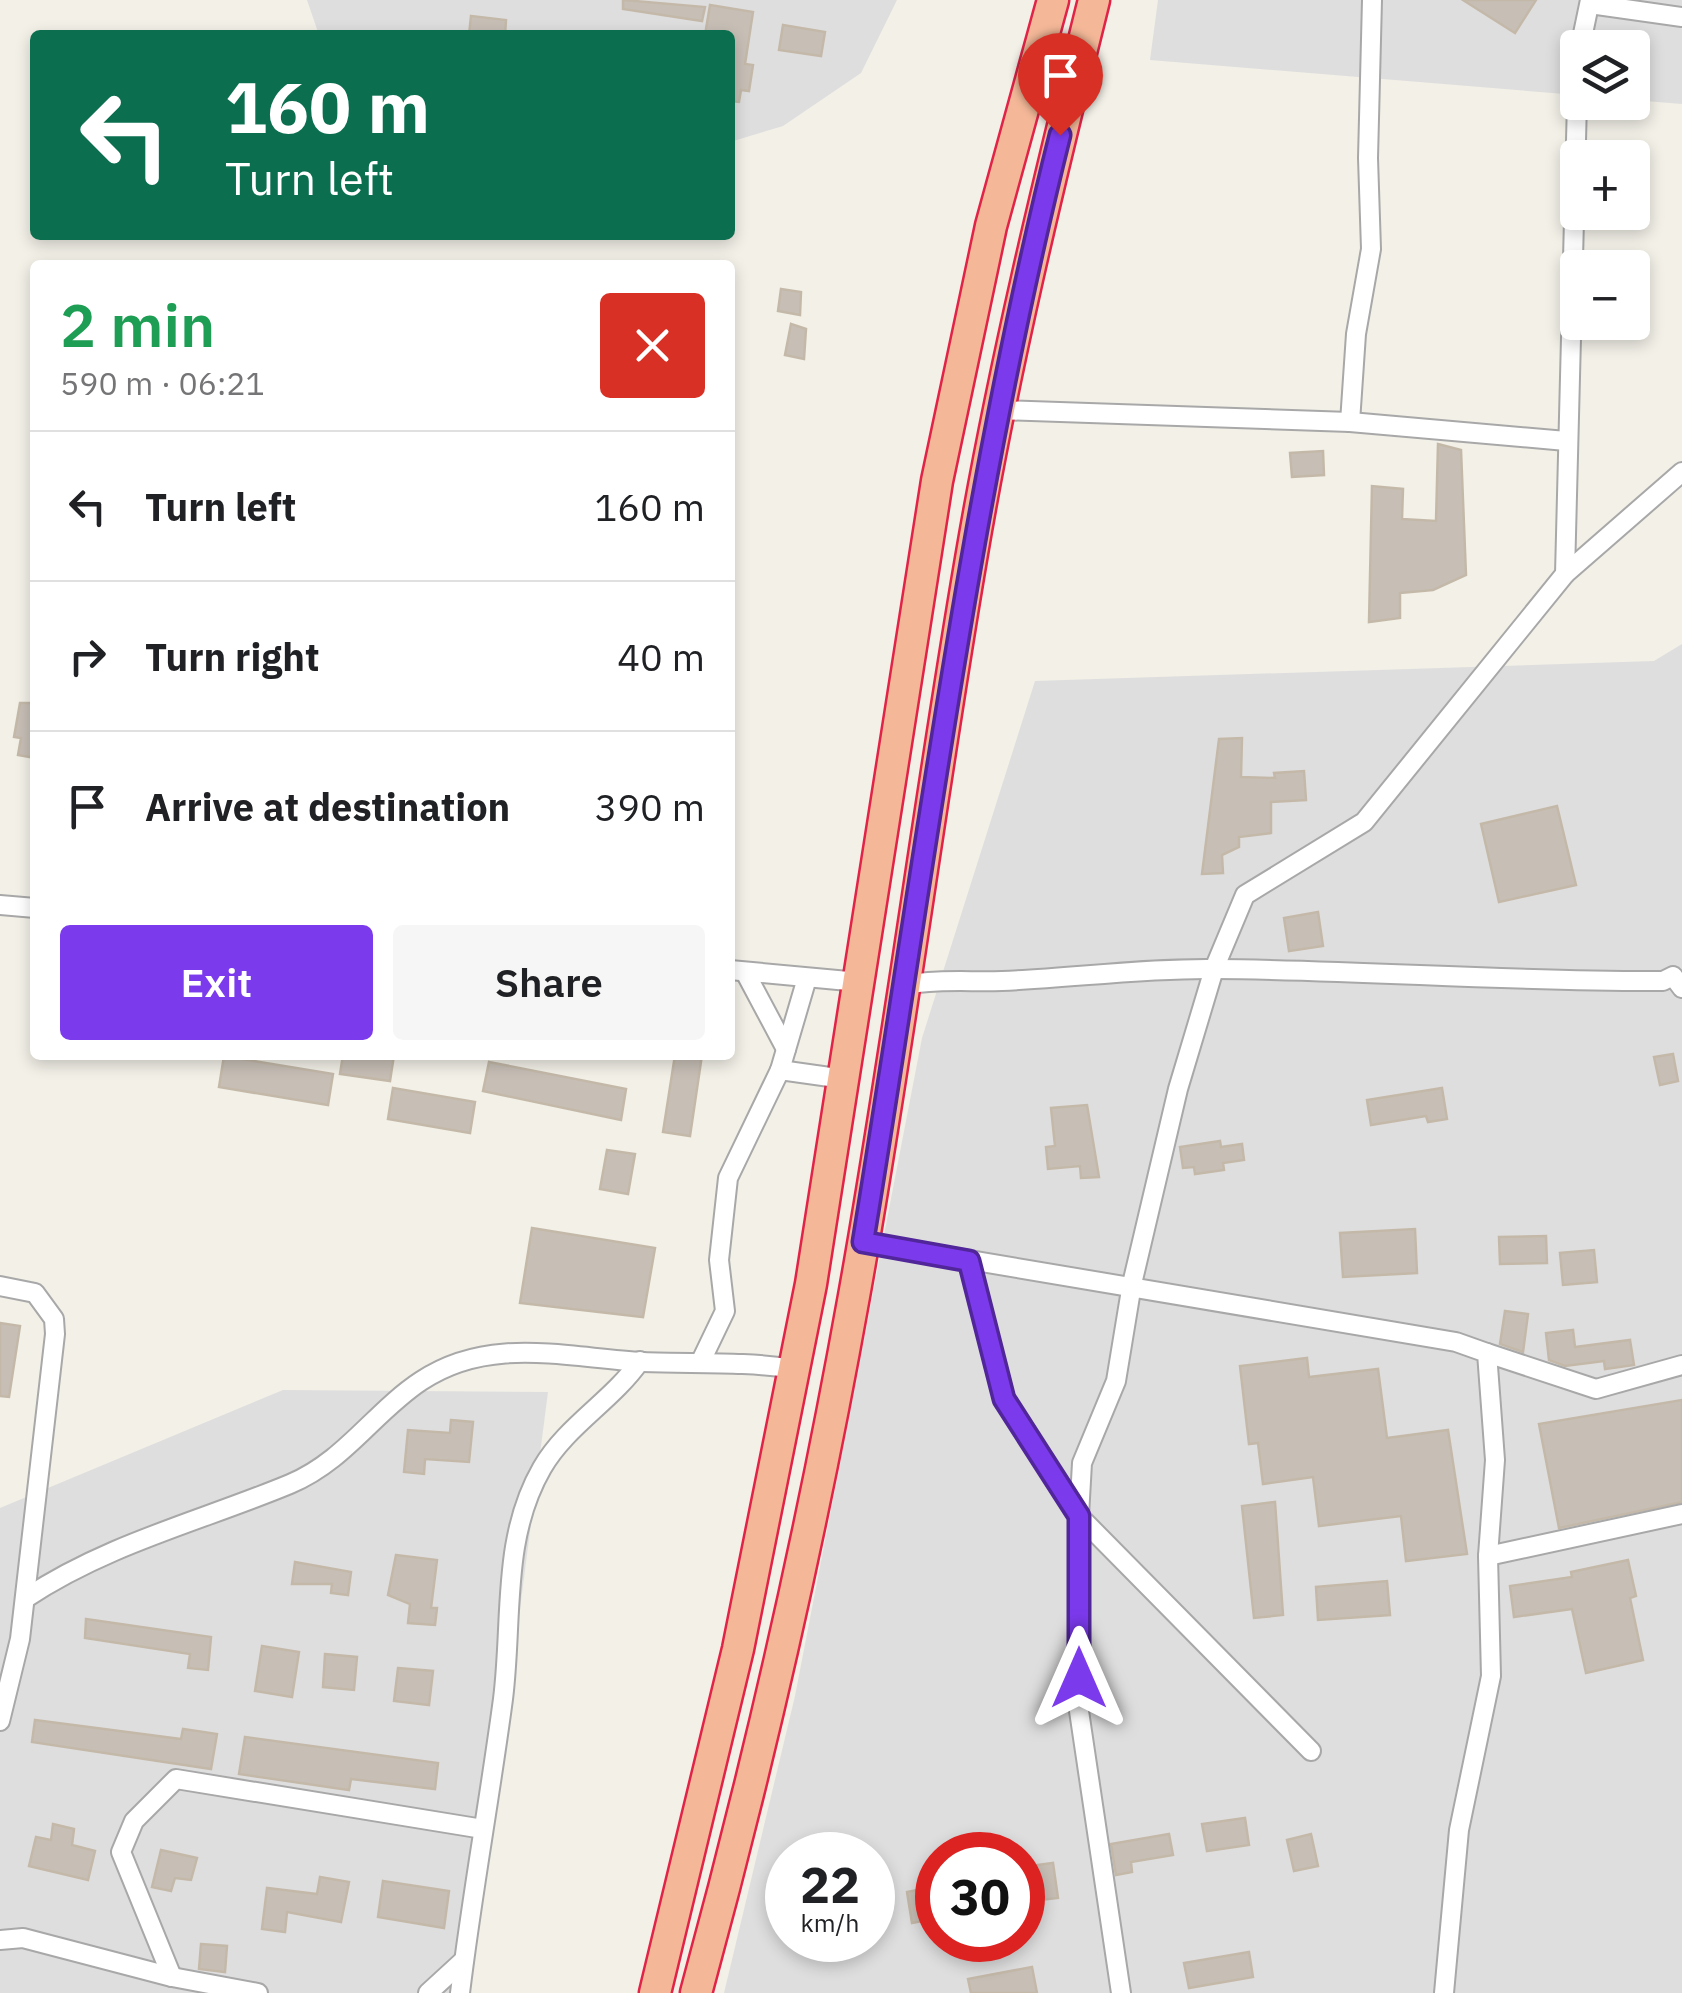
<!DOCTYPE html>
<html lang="en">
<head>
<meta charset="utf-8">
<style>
	:root { --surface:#fff; --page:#f6f6f6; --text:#202124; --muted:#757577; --line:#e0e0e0; --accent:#7c3aed }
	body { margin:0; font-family:"IBM Plex Sans",sans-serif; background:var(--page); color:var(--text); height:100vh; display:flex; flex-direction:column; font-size:38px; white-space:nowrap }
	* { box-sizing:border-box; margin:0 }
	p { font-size:32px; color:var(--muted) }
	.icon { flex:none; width:55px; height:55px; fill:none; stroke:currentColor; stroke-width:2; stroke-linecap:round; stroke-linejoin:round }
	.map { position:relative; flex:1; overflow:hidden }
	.drawer { position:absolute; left:30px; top:260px; width:705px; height:800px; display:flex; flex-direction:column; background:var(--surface); border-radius:10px; box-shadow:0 5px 15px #0003 }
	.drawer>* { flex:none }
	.guide { position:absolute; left:30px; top:30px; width:705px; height:210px; border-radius:10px; box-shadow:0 5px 15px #0003; background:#0b6e4f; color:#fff; overflow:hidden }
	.controls { position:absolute; left:1560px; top:30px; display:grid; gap:20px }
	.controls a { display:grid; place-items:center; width:90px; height:90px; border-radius:10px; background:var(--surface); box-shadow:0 5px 15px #0003; font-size:50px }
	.speed { position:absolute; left:765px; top:1832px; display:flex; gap:20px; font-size:50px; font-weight:700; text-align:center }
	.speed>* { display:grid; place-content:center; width:130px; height:130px; border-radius:50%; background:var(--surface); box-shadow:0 5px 15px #0003; line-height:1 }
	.speed small { font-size:25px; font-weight:400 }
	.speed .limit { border:15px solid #d22; background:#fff; color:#111 }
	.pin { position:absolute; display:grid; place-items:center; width:85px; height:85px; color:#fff; margin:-102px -42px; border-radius:50% 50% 50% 0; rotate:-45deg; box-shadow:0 0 10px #0007 }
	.pin .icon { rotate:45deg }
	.me { position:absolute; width:110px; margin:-55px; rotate:0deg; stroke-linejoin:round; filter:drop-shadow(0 0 8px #0008) }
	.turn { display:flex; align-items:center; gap:35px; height:210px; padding:0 30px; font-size:45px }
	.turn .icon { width:130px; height:130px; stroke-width:2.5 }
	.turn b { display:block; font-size:70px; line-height:85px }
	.round { display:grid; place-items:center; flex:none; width:105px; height:105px; border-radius:10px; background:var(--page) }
	.headline { display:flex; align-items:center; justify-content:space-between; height:170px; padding:0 30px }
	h1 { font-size:60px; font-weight:600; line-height:75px; color:#1e9e55 }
	.action { display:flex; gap:20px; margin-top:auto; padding:20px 30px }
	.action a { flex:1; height:115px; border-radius:10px; background:var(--accent); color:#fff; font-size:40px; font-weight:600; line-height:115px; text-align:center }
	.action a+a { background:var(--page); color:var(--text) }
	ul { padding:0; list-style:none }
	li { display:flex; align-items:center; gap:30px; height:150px; padding:0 30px; border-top:2px solid var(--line) }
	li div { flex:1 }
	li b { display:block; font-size:38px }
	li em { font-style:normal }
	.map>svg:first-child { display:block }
	.residential { fill:#dfdede; fill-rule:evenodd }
	.building { fill:#c7bfb6; stroke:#c4b9a9; stroke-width:2.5 }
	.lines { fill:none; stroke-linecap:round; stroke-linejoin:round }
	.minor-casing { stroke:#a8a8a8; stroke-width:22 }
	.trunk-casing { stroke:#e12348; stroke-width:35 }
	.minor { stroke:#fff; stroke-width:18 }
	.trunk { stroke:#f4b898; stroke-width:30 }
	.route-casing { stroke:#51269a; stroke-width:25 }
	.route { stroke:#7c3aed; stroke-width:18 }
</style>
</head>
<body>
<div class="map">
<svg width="1682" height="1993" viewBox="0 0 1682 1993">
	<rect width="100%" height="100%" fill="#f2f0e7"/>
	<g class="residential">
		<path d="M307 0H897L861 73 783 126 730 142V35H319Z"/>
		<path d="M1158 0H1682V104L1633 100 1632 48H1578L1577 95 1150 60Z"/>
		<path d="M1682 644V1993H724L795 1696 922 1038 1035 681 1654 661ZM788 1855H872V1940H788ZM938 1855H1022V1940H938Z"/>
		<path d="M283 1390 548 1392 494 1810 454 1993H0V1508Z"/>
	</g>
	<g class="building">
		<path d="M623 0 705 7 702 21 623 9Z"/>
		<path d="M1463 0H1536L1515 33Z"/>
		<path d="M710 5 753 12 745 64 753 65 749 91 741 90 739 102 730 101V35H705Z"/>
		<path d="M471 16 506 20 505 35H469Z"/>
		<path d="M783 25 825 32 821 56 779 50Z"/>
		<path d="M781 289 801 292 800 315 778 311Z"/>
		<path d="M791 324 806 329 804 359 785 355Z"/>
		<path d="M1438 444 1461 450 1466 575 1433 590 1400 593V618L1369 622 1372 486 1403 489 1402 519 1436 521Z"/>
		<path d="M1323 451 1324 475 1292 477 1290 453Z"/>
		<path d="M20 703H35V758L18 755 21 738 14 737Z"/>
		<path d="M1242 738 1241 777 1275 778 1274 773 1304 771 1306 800 1271 802V833L1239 837V847L1222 855 1223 873 1202 874 1219 739Z"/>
		<path d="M1557 806 1576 885 1499 902 1481 824Z"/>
		<path d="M1318 912 1323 946 1289 951 1284 918Z"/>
		<path d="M1673 1054 1678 1081 1660 1085 1654 1057Z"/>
		<path d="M343 1055H394L390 1081 340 1074Z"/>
		<path d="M675 1055H702L690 1136 663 1132Z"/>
		<path d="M224 1056 333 1074 328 1105 219 1087Z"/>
		<path d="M489 1062 626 1089 621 1120 483 1091Z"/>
		<path d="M393 1088 475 1102 470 1133 388 1119Z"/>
		<path d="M1442 1088 1447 1119 1428 1122 1426 1116 1371 1125 1367 1100Z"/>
		<path d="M1087 1105 1099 1177 1081 1178 1080 1166 1048 1169 1046 1147 1055 1146 1051 1108Z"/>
		<path d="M1220 1141 1221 1147 1242 1144 1244 1160 1223 1163 1224 1170 1195 1174 1194 1167 1183 1168 1180 1147Z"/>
		<path d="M607 1150 635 1154 628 1194 600 1189Z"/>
		<path d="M532 1228 655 1248 643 1317 520 1303Z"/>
		<path d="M1415 1229 1417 1273 1343 1277 1340 1233Z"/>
		<path d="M1546 1236 1547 1263 1500 1264 1499 1237Z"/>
		<path d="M1594 1250 1597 1282 1563 1285 1560 1253Z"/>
		<path d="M1505 1311 1528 1314 1523 1352 1500 1344Z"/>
		<path d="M0 1323 20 1326 9 1397 0 1396Z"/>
		<path d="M1573 1330 1575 1347 1630 1340 1634 1365 1605 1369 1604 1361 1565 1366 1549 1360 1546 1333Z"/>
		<path d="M1307 1358 1309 1377 1378 1369 1387 1438 1448 1430 1467 1554 1406 1561 1401 1516 1319 1526 1313 1477 1263 1484 1258 1443 1249 1444 1240 1366Z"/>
		<path d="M1682 1400V1502L1559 1528 1539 1424Z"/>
		<path d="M451 1420 473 1422 469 1462 425 1459 424 1474 404 1472 408 1430 450 1433Z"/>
		<path d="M1275 1502 1283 1615 1254 1618 1242 1506Z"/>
		<path d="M396 1555 437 1560 431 1608H437L435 1625 408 1623 410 1604 388 1595Z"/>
		<path d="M1628 1560 1636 1596 1630 1598 1643 1660 1586 1673 1572 1609 1514 1617 1510 1586 1572 1577 1571 1572Z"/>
		<path d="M295 1562 351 1572 348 1595 331 1593 332 1584H292Z"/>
		<path d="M1387 1581 1390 1615 1318 1620 1316 1587Z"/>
		<path d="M86 1619 211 1637 208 1670 188 1668 190 1654 85 1638Z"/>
		<path d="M262 1646 299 1652 292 1697 255 1691Z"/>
		<path d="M325 1654 357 1657 354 1690 323 1687Z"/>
		<path d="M398 1668 433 1671 429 1705 394 1701Z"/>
		<path d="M35 1720 181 1739 183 1729 217 1734 211 1769 32 1742Z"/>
		<path d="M245 1737 438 1763 435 1789 351 1779 349 1790 239 1774Z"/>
		<path d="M1245 1818 1249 1845 1207 1851 1202 1824Z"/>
		<path d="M53 1824 74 1829 72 1845 95 1851 88 1880 29 1866 36 1837 51 1840Z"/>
		<path d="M1169 1834 1173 1855 1131 1862 1132 1872 1116 1875 1111 1844Z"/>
		<path d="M1311 1834 1318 1866 1294 1871 1287 1840Z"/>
		<path d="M161 1850 197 1858 191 1880 175 1878 171 1891 152 1887Z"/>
		<path d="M1053 1863 1058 1898 1022 1902V1867Z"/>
		<path d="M320 1877 349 1882 341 1922 287 1912 285 1932 262 1929 267 1888 317 1894Z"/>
		<path d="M383 1881 449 1891 444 1928 378 1917Z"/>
		<path d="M938 1886V1918L912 1923 907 1892Z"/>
		<path d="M201 1944 227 1946 225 1972 199 1969Z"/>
		<path d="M1249 1952 1253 1977 1189 1988 1184 1963Z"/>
		<path d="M1032 1967 1037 1993H971L968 1979Z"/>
	</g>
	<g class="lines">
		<g class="minor-casing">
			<g id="minor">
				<path d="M1590 4 1682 17"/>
				<path d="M1580 48 1590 0"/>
				<path d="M998 410 1350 422 1566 441"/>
				<path d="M1350 422 1356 334 1371 249 1368 158 1372 0"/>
				<path d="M1565 574 1682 472"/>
				<path d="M0 905 35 908"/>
				<path d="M730 970 859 982"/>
				<path d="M745 972 786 1049"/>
				<path d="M904 985C937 979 968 982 1002 981 1073 978 1143 968 1214 969 1364 970 1513 982 1663 981L1673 976 1682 988"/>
				<path d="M780 1070 807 978"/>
				<path d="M863 1242 1456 1342 1487 1353 1495 1460 1488 1556 1491 1676 1459 1830 1444 1993"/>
				<path d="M969 1261 1005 1399 1079 1516V1711L1121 1993"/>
				<path d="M0 1286 35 1293 54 1319 55 1334 20 1639 0 1721"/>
				<path d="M1487 1353 1596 1389 1682 1365"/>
				<path d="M701 1361 725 1311 719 1260 728 1178 780 1070 844 1079"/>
				<path d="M1488 1556 1682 1514"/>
				<path d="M26 1598C107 1544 201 1521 290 1484 345 1461 374 1412 421 1381 490 1335 567 1358 643 1362 695 1364 744 1361 795 1369"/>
				<path d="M1311 1751 1079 1516 1082 1463 1116 1381 1132 1284 1178 1089 1214 969 1245 895 1364 822 1565 574 1578 62"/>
				<path d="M0 1940 23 1938 172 1977 258 1993"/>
				<path d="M172 1977 121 1852 134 1821 176 1779 483 1829"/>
				<path d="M428 1993 464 1960"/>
				<path d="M460 1993C472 1894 490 1797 503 1699 513 1620 501 1539 542 1468 566 1426 612 1401 640 1361"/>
			</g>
		</g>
		<g class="trunk-casing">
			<g id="trunk">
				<path d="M655 1993 738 1649 811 1284 937 481 991 226 1053 0"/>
				<path d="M696 1993C759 1763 812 1531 854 1296 898 1051 929 804 971 559 1003 370 1048 185 1094 0"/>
			</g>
		</g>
		<use href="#minor" class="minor"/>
		<use href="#trunk" class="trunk"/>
	</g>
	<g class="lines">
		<g class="route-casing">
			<path id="route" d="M1060 135C969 499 924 872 863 1242L969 1261 1004 1399 1079 1516V1678"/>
		</g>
		<use href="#route" class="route"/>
	</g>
</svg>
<div class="controls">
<a><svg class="icon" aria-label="layers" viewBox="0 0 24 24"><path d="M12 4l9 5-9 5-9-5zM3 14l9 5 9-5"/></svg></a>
<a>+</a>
<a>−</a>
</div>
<div class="speed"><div>22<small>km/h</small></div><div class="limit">30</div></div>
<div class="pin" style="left:1060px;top:135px;background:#d93025"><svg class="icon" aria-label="arrive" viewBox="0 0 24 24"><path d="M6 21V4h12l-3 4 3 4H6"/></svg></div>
<svg class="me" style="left:1079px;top:1678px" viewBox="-20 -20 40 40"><path d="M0-17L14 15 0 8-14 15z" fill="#7c3aed" stroke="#fff" stroke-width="4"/></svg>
<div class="guide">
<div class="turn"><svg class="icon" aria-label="left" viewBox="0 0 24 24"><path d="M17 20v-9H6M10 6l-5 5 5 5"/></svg><div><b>160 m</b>Turn left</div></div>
</div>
<section class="drawer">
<div class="headline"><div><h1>2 min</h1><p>590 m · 06:21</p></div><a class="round" style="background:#d93025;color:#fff"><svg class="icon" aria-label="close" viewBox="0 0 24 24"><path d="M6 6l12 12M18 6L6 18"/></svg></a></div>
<ul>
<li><svg class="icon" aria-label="left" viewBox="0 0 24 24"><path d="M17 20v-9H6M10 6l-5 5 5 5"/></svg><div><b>Turn left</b></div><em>160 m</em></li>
<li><svg class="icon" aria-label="right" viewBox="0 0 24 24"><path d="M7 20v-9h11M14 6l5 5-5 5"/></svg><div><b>Turn right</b></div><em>40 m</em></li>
<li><svg class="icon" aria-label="arrive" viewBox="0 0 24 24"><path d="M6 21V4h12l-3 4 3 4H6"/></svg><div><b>Arrive at destination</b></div><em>390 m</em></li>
</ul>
<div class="action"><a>Exit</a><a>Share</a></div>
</section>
</div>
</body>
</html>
